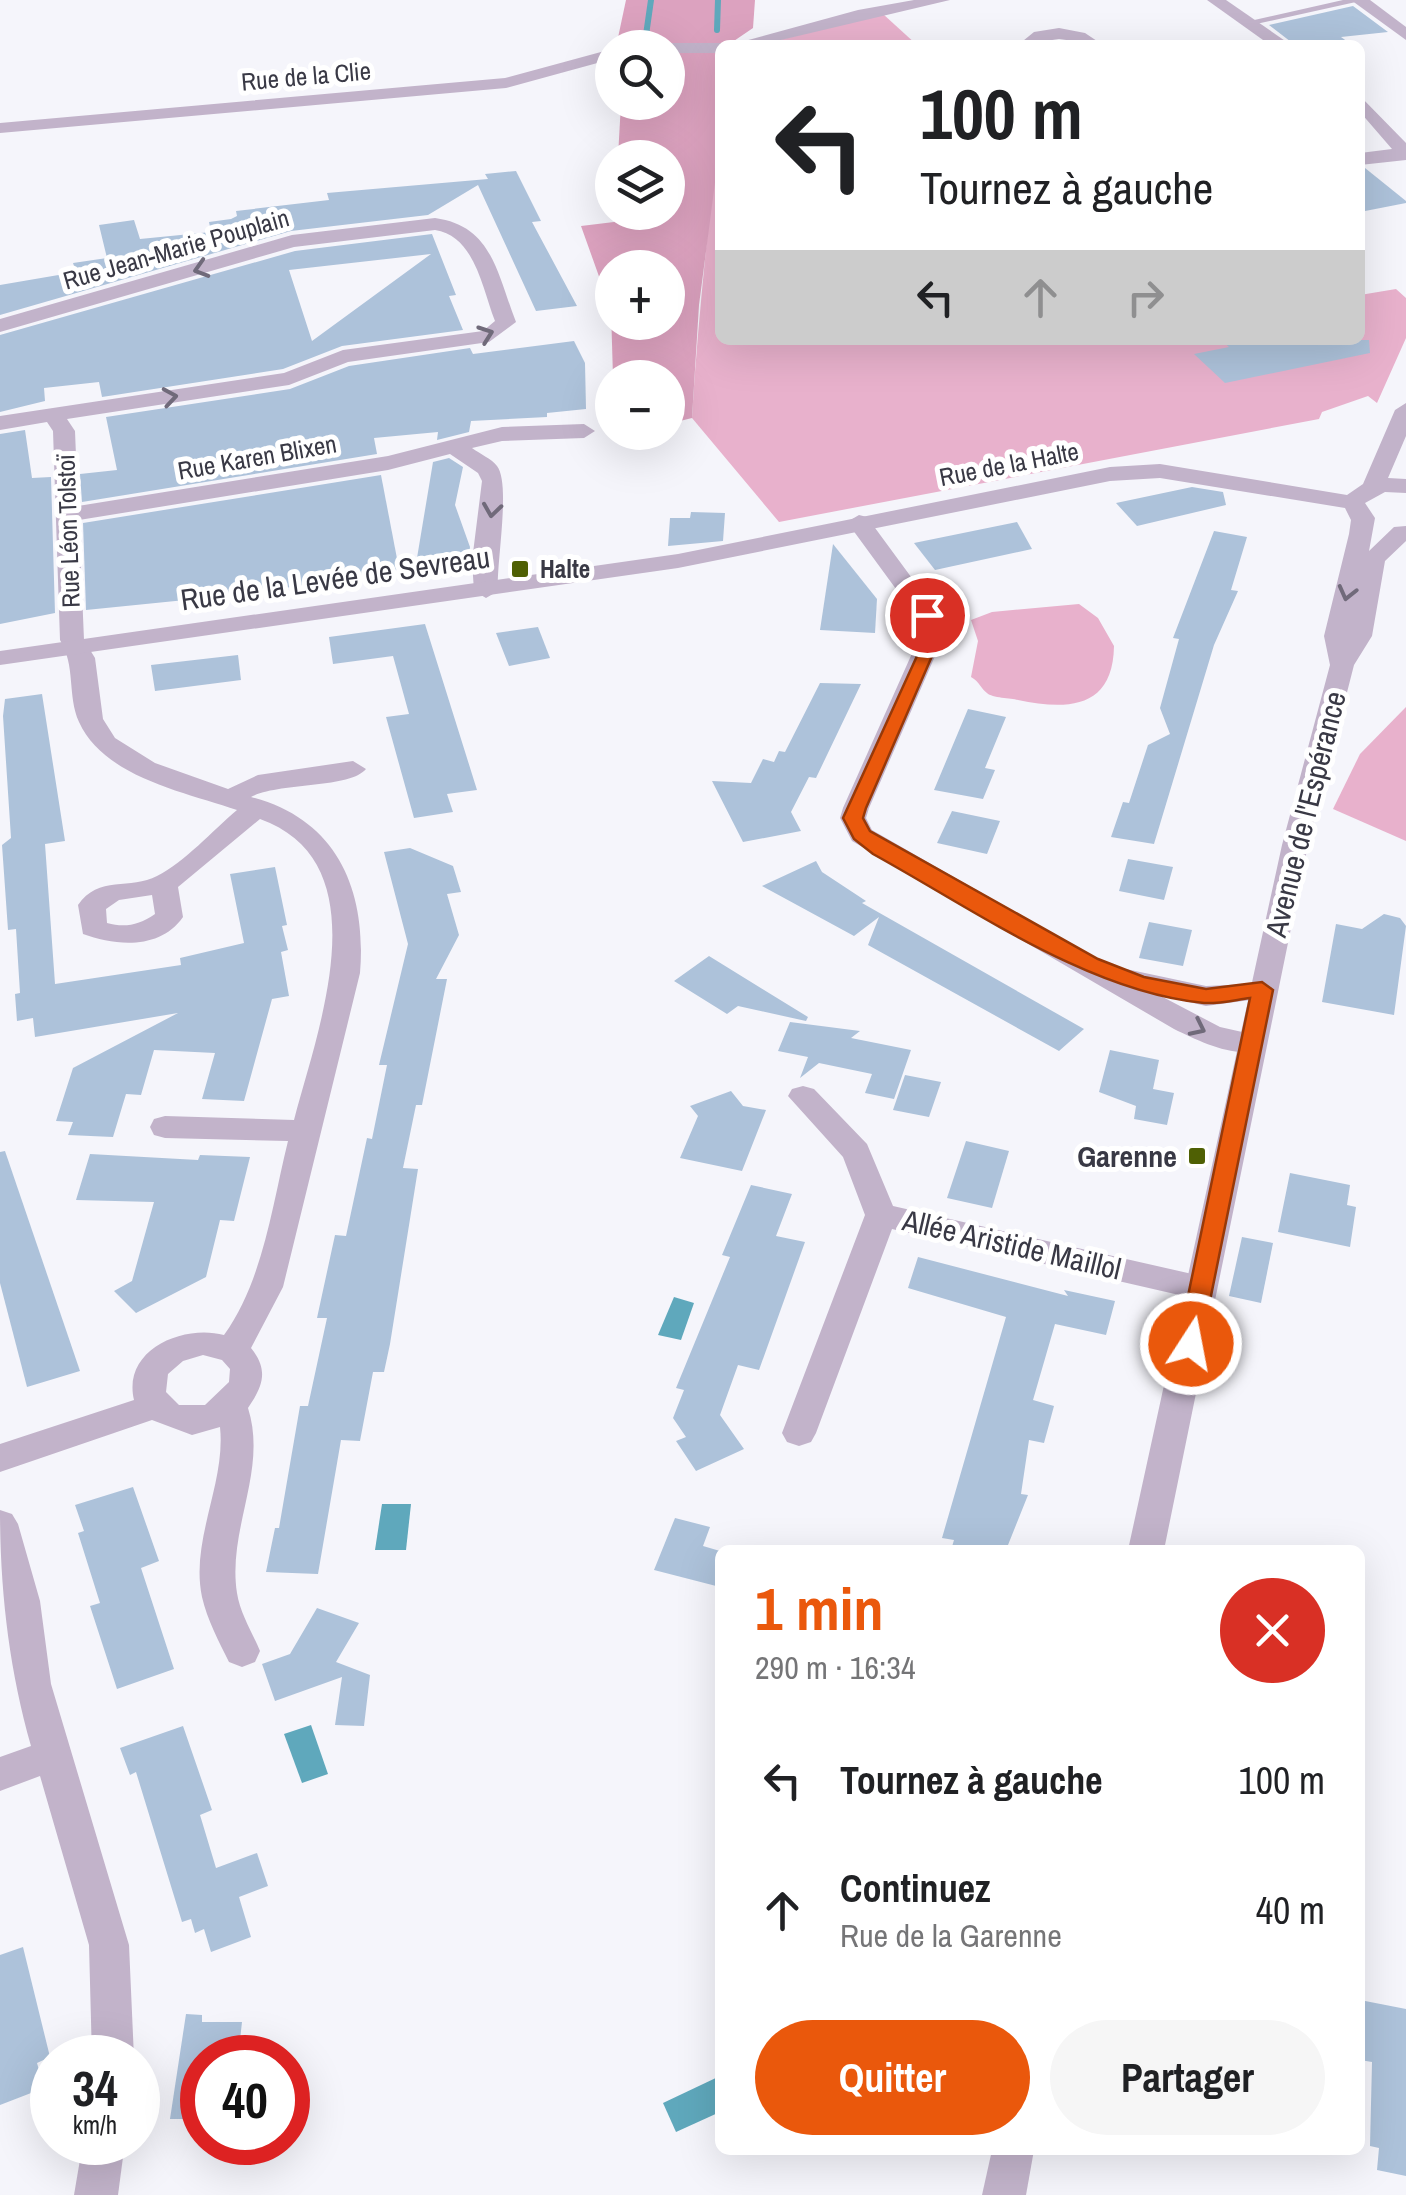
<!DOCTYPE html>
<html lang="fr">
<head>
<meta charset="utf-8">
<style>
	:root { --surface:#fff; --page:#f6f6f6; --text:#202124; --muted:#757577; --accent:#ea580c }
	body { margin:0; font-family:"Archivo Narrow",sans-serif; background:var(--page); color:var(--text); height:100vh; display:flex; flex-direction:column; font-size:38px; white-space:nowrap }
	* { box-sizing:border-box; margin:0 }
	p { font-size:32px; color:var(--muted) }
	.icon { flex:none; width:55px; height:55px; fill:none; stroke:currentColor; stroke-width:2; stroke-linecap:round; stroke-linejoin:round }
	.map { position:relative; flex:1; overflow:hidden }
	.panel { position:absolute; left:715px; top:1545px; width:650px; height:610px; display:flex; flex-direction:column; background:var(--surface); border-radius:15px; box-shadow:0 10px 40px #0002 }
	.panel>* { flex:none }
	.guide { position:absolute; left:715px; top:40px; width:650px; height:305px; border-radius:15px; box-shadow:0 10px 40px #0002; background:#fff; color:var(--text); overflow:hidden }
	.controls { position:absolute; left:595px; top:30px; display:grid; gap:20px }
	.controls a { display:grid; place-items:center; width:90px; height:90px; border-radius:50%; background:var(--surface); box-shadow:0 10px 40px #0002; font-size:50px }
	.speed { position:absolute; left:30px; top:2035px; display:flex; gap:20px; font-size:50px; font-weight:700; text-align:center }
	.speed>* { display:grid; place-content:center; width:130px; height:130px; border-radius:50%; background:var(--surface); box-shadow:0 10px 40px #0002; line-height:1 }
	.speed small { font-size:25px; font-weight:400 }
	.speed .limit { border:15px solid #d22; background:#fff; color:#111 }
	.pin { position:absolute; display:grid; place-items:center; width:85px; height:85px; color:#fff; margin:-42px; border:5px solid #fff; border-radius:50%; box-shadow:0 2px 10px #0007 }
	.me { position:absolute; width:110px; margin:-55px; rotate:11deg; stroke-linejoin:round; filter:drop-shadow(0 0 8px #0008) }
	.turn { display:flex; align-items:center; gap:35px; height:210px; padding:0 40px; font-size:45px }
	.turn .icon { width:130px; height:130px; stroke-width:2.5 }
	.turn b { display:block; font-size:70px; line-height:85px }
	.lanes { display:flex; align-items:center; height:95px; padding:0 40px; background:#0003; justify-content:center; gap:50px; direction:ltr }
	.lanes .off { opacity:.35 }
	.round { display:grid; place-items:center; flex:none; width:105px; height:105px; border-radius:52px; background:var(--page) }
	.summary { display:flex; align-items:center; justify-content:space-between; height:170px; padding:0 40px }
	h1 { font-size:60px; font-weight:800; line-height:75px; color:var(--accent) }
	.cta { display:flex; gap:20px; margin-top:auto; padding:20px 40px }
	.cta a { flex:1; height:115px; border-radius:60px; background:var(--accent); color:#fff; font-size:40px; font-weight:800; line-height:115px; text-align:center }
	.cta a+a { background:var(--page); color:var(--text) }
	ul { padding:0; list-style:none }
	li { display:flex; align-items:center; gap:30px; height:130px; padding:0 40px }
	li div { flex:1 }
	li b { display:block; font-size:38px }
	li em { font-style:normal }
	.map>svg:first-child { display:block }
	.green { fill:#e8b1cc }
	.forest { fill:#dca2bf; fill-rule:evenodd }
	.water { fill:#5fa8bc }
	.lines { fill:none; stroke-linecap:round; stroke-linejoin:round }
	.stream { stroke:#5fa8bc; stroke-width:6 }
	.building { fill:#adc2da; fill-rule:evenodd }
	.service { fill:#c2b3ca; fill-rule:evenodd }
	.minor { fill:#c2b3ca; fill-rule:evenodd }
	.tertiary { fill:#c2b3ca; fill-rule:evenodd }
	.oneway { stroke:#706a7a }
	.route { fill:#ea580c; stroke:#983908; stroke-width:2.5 }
	.poi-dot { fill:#4f6004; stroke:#fff; stroke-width:4 }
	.labels { text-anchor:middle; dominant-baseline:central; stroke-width:10; stroke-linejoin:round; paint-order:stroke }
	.far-street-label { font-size:25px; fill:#393945; stroke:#fff }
	.far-poi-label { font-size:25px; font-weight:bold; fill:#393945; stroke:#fff; text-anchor:start }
	.street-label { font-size:30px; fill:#393945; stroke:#fff }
	.poi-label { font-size:30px; font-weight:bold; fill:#393945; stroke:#fff; text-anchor:end }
</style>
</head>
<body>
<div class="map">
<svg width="1406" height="2195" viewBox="0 0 1406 2195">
	<rect width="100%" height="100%" fill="#f5f5fb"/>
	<g class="green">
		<path d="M883 14 917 45H759Z"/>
		<path d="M720 95V340H1360V295L1396 289 1406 298V338L1377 403 1368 396 1322 412 1319 419 779 522 692 418C698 310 712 203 720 95Z"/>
		<path d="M1079 604 1098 618 1114 646C1113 710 1066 710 1018 700 1011 698 992 698 987 693 981 689 980 682 971 677L978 641 971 620 992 612Z"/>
		<path d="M1406 707V841L1333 809 1360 754Z"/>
	</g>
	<path class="forest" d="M626 0H755L753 28 728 45H720L718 52 719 152 699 305 692 418 668 424V378L613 377 611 310 581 226 614 222 615 213 668 212V158L618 157 621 103 668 102V48L616 47ZM612 268H668V322H612Z"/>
	<g class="water">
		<path d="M674 1297 694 1303 681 1340 658 1335Z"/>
		<path d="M382 1504H411L406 1550H375Z"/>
		<path d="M311 1725 328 1774 302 1783 284 1734Z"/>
		<path d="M720 2076V2112L676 2132 663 2103Z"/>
	</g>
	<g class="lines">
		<g class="stream">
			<path d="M717 30 718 0"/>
			<path d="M646 35 651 0"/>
		</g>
	</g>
	<g class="building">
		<path d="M1353 6 1388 32 1341 37 1352 45H1295L1269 25Z"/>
		<path d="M1365 168 1406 201V203L1360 212V169Z"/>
		<path d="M516 171 541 221 532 222 577 306 536 311 478 185 428 215 291 231 0 315V285L76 272 73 263 107 258 99 225 134 220 140 239 211 232 209 222 231 219 237 216 236 211 329 200 327 193 488 179 485 174Z"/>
		<path d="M432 234 456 295 449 296 463 330 342 346 283 369 102 397 99 382 44 388 45 401 0 412V335L295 251ZM431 254 312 341 289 270Z"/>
		<path d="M1221 340H1369L1370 353 1225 383 1194 354 1229 347Z"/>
		<path d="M574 341 585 363 586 409 547 413V417L471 421 469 432 437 440 438 432 374 438 377 454 82 502 80 474 117 470 106 417 290 389 349 366 470 348 473 354Z"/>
		<path d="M25 430 32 478 51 477 55 613 0 624V434Z"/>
		<path d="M449 458 463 467 455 505 470 547 468 561 415 570 433 462Z"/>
		<path d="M381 475 399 569 255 593 86 610 83 523Z"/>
		<path d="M1192 487 1223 492 1226 505 1137 526 1116 503Z"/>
		<path d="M691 512 725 513 723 541 668 546 670 518H690Z"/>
		<path d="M1017 522 1032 549 935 570 914 543Z"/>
		<path d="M1214 531 1247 537 1231 590 1238 591 1214 645 1154 844 1111 837 1123 802 1129 803 1148 745 1170 734 1160 708 1179 639 1173 638Z"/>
		<path d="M833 544 877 599 875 633 820 630Z"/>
		<path d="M425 624 477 790 447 794 453 812 414 818 386 717 409 714 393 656 333 664 329 637Z"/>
		<path d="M538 627 550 658 509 666 496 633Z"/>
		<path d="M238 655 241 680 155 691 151 665Z"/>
		<path d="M820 683 861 684 816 778 809 777 791 812 801 831 743 842 712 781 751 783 763 759 774 762 779 751 785 752Z"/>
		<path d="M42 694 65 841 45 844 55 984 181 965 180 958 244 943 230 874 275 867 287 925 282 926 288 950 281 952 289 996 272 999 244 1101 202 1099 215 1053 154 1050 141 1095 126 1094 113 1137 68 1135 73 1122 56 1121 73 1068 178 1013 35 1037 33 1018 17 1021 15 994 20 993 16 929 8 930 2 845 11 838 3 716 5 699Z"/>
		<path d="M968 709 1006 717 985 768 995 770 983 799 934 790Z"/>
		<path d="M952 811 1000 821 987 854 937 843Z"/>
		<path d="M410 848 453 866 461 892 447 894 459 935 436 979H447L422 1105H416L403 1168 418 1169 390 1344 384 1372H373L360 1441 341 1440 318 1574 266 1572 275 1528H279L300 1406H308L327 1318H317L335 1235 346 1236 367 1138 372 1139 387 1065H379L408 944 384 852Z"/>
		<path d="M1128 859 1173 867 1164 900 1119 891Z"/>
		<path d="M816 861 822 872 866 901 862 903 1084 1029 1059 1051 868 945 879 917 854 936 762 886Z"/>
		<path d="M1384 914 1400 918 1406 926 1394 1015 1322 1002 1336 924 1362 929Z"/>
		<path d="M1149 922 1192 930 1183 966 1139 958Z"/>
		<path d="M709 956 808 1017 806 1021 738 1006 727 1014 674 981Z"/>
		<path d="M790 1022 860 1031 851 1038 911 1050 894 1099 865 1093 872 1074 819 1063 800 1078 808 1057 778 1051Z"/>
		<path d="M1110 1050 1159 1060 1153 1089 1174 1093 1167 1125 1134 1119 1136 1106 1099 1092Z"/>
		<path d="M905 1075 941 1082 929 1117 893 1110Z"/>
		<path d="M731 1091 743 1106 766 1110 742 1171 680 1158 698 1116 690 1106Z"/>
		<path d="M966 1141 1009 1151 992 1208 947 1198Z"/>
		<path d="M5 1151 80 1371 27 1387 0 1283V1152Z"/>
		<path d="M90 1154 198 1160 200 1155 250 1157 234 1221 220 1220 206 1277 136 1313 114 1291 132 1281 154 1202 76 1200Z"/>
		<path d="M1290 1173 1350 1185 1347 1205 1356 1207 1350 1247 1278 1232Z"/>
		<path d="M751 1185 792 1194 776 1236 805 1242 759 1370 738 1365 720 1415 744 1449 696 1471 676 1441 686 1437 673 1418 684 1390 676 1388 730 1257 722 1255Z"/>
		<path d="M1242 1237 1273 1243 1261 1303 1229 1296Z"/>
		<path d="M918 1257 1068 1296 1064 1290 1115 1301 1106 1335 1055 1324 1033 1400 1054 1406 1044 1443 1029 1440 1021 1494 1028 1495 1006 1550H951L954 1540 942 1538 1006 1317 908 1288Z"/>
		<path d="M133 1487 159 1561 141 1568 174 1669 117 1689 90 1606 100 1603 78 1533 84 1531 75 1505Z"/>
		<path d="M675 1518 710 1527 703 1546 720 1551V1587L654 1570Z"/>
		<path d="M317 1608 359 1623 336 1662 370 1675 364 1726 335 1725 342 1677 275 1701 262 1664 290 1654Z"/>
		<path d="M183 1726 212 1810 200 1815 216 1868 257 1853 268 1886 239 1897 251 1937 211 1952 204 1929 195 1933 191 1919 182 1922 136 1772 130 1775 120 1748Z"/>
		<path d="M23 1947 50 2057 37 2063 44 2088 0 2105V1955Z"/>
		<path d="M1360 2000 1406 2009V2176L1377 2170 1379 2148 1370 2146 1372 2062 1360 2060Z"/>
		<path d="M186 2014 202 2015V2022H242L238 2058H202V2119H170Z"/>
	</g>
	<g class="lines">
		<path class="service" d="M1343 0H1365L1247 26 1241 23Z"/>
		<g class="minor">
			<path d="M914 0H950L760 45H730L858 10Z"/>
			<path d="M1207 0H1226L1291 45H1270Z"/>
			<path d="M1351 0H1370L1406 27V40Z"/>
			<path d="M1059 28 1085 33 1103 45 1059 39 1018 45 1034 32Z"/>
			<path d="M668 43H720L727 45H720V53H668V48H660Z"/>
			<path d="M612 49V59L506 88 0 133V123L505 78Z"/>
			<path d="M1360 96 1406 143V160L1360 165V153L1392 149 1360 112Z"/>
			<path d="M435 218C493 226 497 274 516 322L489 342 348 362 289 385 67 419 75 431 78 506 388 456 502 427 584 424 595 431 584 438 502 441 472 448C480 454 492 459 497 466 511 484 496 564 498 591L486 598 474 591 472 561 482 481 478 473 450 454 388 470 79 520 84 640 95 658 103 719 115 738 155 763 228 789 258 775 353 761 366 769C349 789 279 782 251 797 337 819 367 890 360 973L283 1287 251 1348C269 1370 263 1386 248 1408 268 1471 227 1529 237 1593 240 1613 252 1632 260 1651L255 1662 242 1667 229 1662C219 1642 207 1619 202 1597 190 1540 226 1484 220 1427L192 1435 152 1420 0 1472V1444L134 1400C122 1349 184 1324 224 1335 263 1281 272 1206 288 1141L165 1138 154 1135 150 1127 154 1119 165 1116 294 1120C317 1031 383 863 260 819L178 887 183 917C160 950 116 946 83 934L78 905C98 875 131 890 157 876 185 862 212 831 237 810 184 792 104 777 79 722 67 695 76 666 60 640L53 431 47 422 0 430V416L284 373 343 350 483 331 495 321C482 288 475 236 435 230L294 247 0 332V319L292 235ZM152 895 155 914C139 925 125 928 107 923L106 909 119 900ZM203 1355 222 1360 230 1369 229 1382 205 1405H179L166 1392 168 1374 183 1361Z"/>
			<path d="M859 515 867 517 939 615 942 640 869 808 866 818 872 830 1117 971 1126 969 1206 986 1272 983 1276 990 1272 997 1206 1006 1159 995 1220 1027 1260 1036 1265 1043 1260 1050C1232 1058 1199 1041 1174 1029L852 841 840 818 843 808 918 640 915 615 847 522Z"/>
			<path d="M803 1086 814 1089 867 1144 893 1206 1201 1276 1212 1279 1217 1288 1212 1297 1201 1300 892 1229 816 1433 811 1442 799 1446 787 1442 782 1433 865 1215 843 1157 788 1096 792 1089Z"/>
			<path d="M0 1510 12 1514 18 1524 40 1601 51 1684 129 1945 134 2058H92L89 1945 40 1776 0 1791V1757L31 1746C9 1668 0 1591 0 1510Z"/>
			<path d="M83 2142H125L118 2195H74Z"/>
		</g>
		<g class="tertiary">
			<path d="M1406 403V436L1388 478 1406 479V493L1385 492 1365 503 1375 518 1369 551 1394 527 1406 526V541L1385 561 1372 636 1354 665 1308 845 1164 1550H1128L1282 845 1330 665 1324 636 1349 534 1351 520 1345 508 1160 478 1110 481 678 568 0 665V651L678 554 1110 467 1160 464 1347 495 1363 484 1395 410Z"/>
			<path d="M992 2150H1034L1026 2195H982Z"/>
		</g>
	</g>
	<defs><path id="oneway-chevron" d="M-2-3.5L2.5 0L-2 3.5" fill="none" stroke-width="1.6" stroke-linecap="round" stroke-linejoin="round" transform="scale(2.5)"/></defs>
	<g class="oneway">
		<use href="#oneway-chevron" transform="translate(201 269) rotate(163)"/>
		<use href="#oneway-chevron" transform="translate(486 334) rotate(-20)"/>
		<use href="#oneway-chevron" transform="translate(170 397) rotate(-9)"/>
		<use href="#oneway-chevron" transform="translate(492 510) rotate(98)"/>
		<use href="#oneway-chevron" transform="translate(1347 593) rotate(104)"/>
		<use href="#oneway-chevron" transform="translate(1198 1028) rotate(26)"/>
	</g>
	<path class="route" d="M921 611 936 615 939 640 866 808 863 818 870 831 1098 959 1144 977 1206 989 1262 982 1273 990 1200 1350H1182L1178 1344 1250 998C1235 1000 1218 1004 1204 1003 1089 992 973 909 873 854L854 839 843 818 917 656Z"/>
	<g class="poi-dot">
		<rect x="510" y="559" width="20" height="20" rx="5"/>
		<rect x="1187" y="1146" width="20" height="20" rx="5"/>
	</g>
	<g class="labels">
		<g class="far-street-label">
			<text transform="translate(306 76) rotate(-5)">Rue de la Clie</text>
			<text transform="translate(176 249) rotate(-16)">Rue Jean-Marie Pouplain</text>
			<text transform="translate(257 457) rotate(-10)">Rue Karen Blixen</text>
			<text transform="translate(1009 464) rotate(-11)">Rue de la Halte</text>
			<text transform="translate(68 531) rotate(-92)">Rue Léon Tolstoï</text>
		</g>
		<g class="far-poi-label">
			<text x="540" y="569">Halte</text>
		</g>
		<g class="street-label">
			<text transform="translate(335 578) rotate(-8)">Rue de la Levée de Sevreau</text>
			<text transform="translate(1305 814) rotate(-76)">Avenue de l'Espérance</text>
			<text transform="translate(1012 1244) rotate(13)">Allée Aristide Maillol</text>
		</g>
		<g class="poi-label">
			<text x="1177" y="1156">Garenne</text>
		</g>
	</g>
</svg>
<div class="controls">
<a><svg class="icon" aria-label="search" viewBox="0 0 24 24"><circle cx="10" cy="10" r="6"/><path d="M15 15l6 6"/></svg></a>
<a><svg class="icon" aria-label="layers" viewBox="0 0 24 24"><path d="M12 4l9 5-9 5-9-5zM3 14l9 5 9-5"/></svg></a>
<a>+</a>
<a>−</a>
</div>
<div class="speed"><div>34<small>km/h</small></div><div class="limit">40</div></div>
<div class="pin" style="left:927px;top:615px;background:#d93025"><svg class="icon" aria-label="arrive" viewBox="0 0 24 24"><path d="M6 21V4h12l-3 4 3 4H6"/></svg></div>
<svg class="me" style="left:1191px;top:1344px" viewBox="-20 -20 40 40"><circle r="17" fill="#ea580c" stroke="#fff" stroke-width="3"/><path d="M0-11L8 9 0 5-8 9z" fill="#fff"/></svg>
<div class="guide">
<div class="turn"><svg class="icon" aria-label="left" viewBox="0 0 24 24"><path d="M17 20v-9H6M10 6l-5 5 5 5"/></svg><div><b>100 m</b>Tournez à gauche</div></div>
<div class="lanes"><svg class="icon" aria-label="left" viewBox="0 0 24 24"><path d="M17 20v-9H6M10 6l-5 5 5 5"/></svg><svg class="icon off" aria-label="ahead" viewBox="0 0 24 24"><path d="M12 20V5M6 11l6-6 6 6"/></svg><svg class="icon off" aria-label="right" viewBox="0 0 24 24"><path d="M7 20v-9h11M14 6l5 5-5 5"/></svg></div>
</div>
<section class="panel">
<div class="summary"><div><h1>1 min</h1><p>290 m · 16:34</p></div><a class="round" style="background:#d93025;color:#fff"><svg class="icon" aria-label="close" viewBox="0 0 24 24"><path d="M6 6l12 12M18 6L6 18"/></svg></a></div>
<ul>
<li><svg class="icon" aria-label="left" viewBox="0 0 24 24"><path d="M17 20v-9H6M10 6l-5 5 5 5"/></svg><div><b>Tournez à gauche</b></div><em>100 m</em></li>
<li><svg class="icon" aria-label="ahead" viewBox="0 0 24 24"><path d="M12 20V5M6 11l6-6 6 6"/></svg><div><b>Continuez</b><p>Rue de la Garenne</p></div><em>40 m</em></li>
</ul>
<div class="cta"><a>Quitter</a><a>Partager</a></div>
</section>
</div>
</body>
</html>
